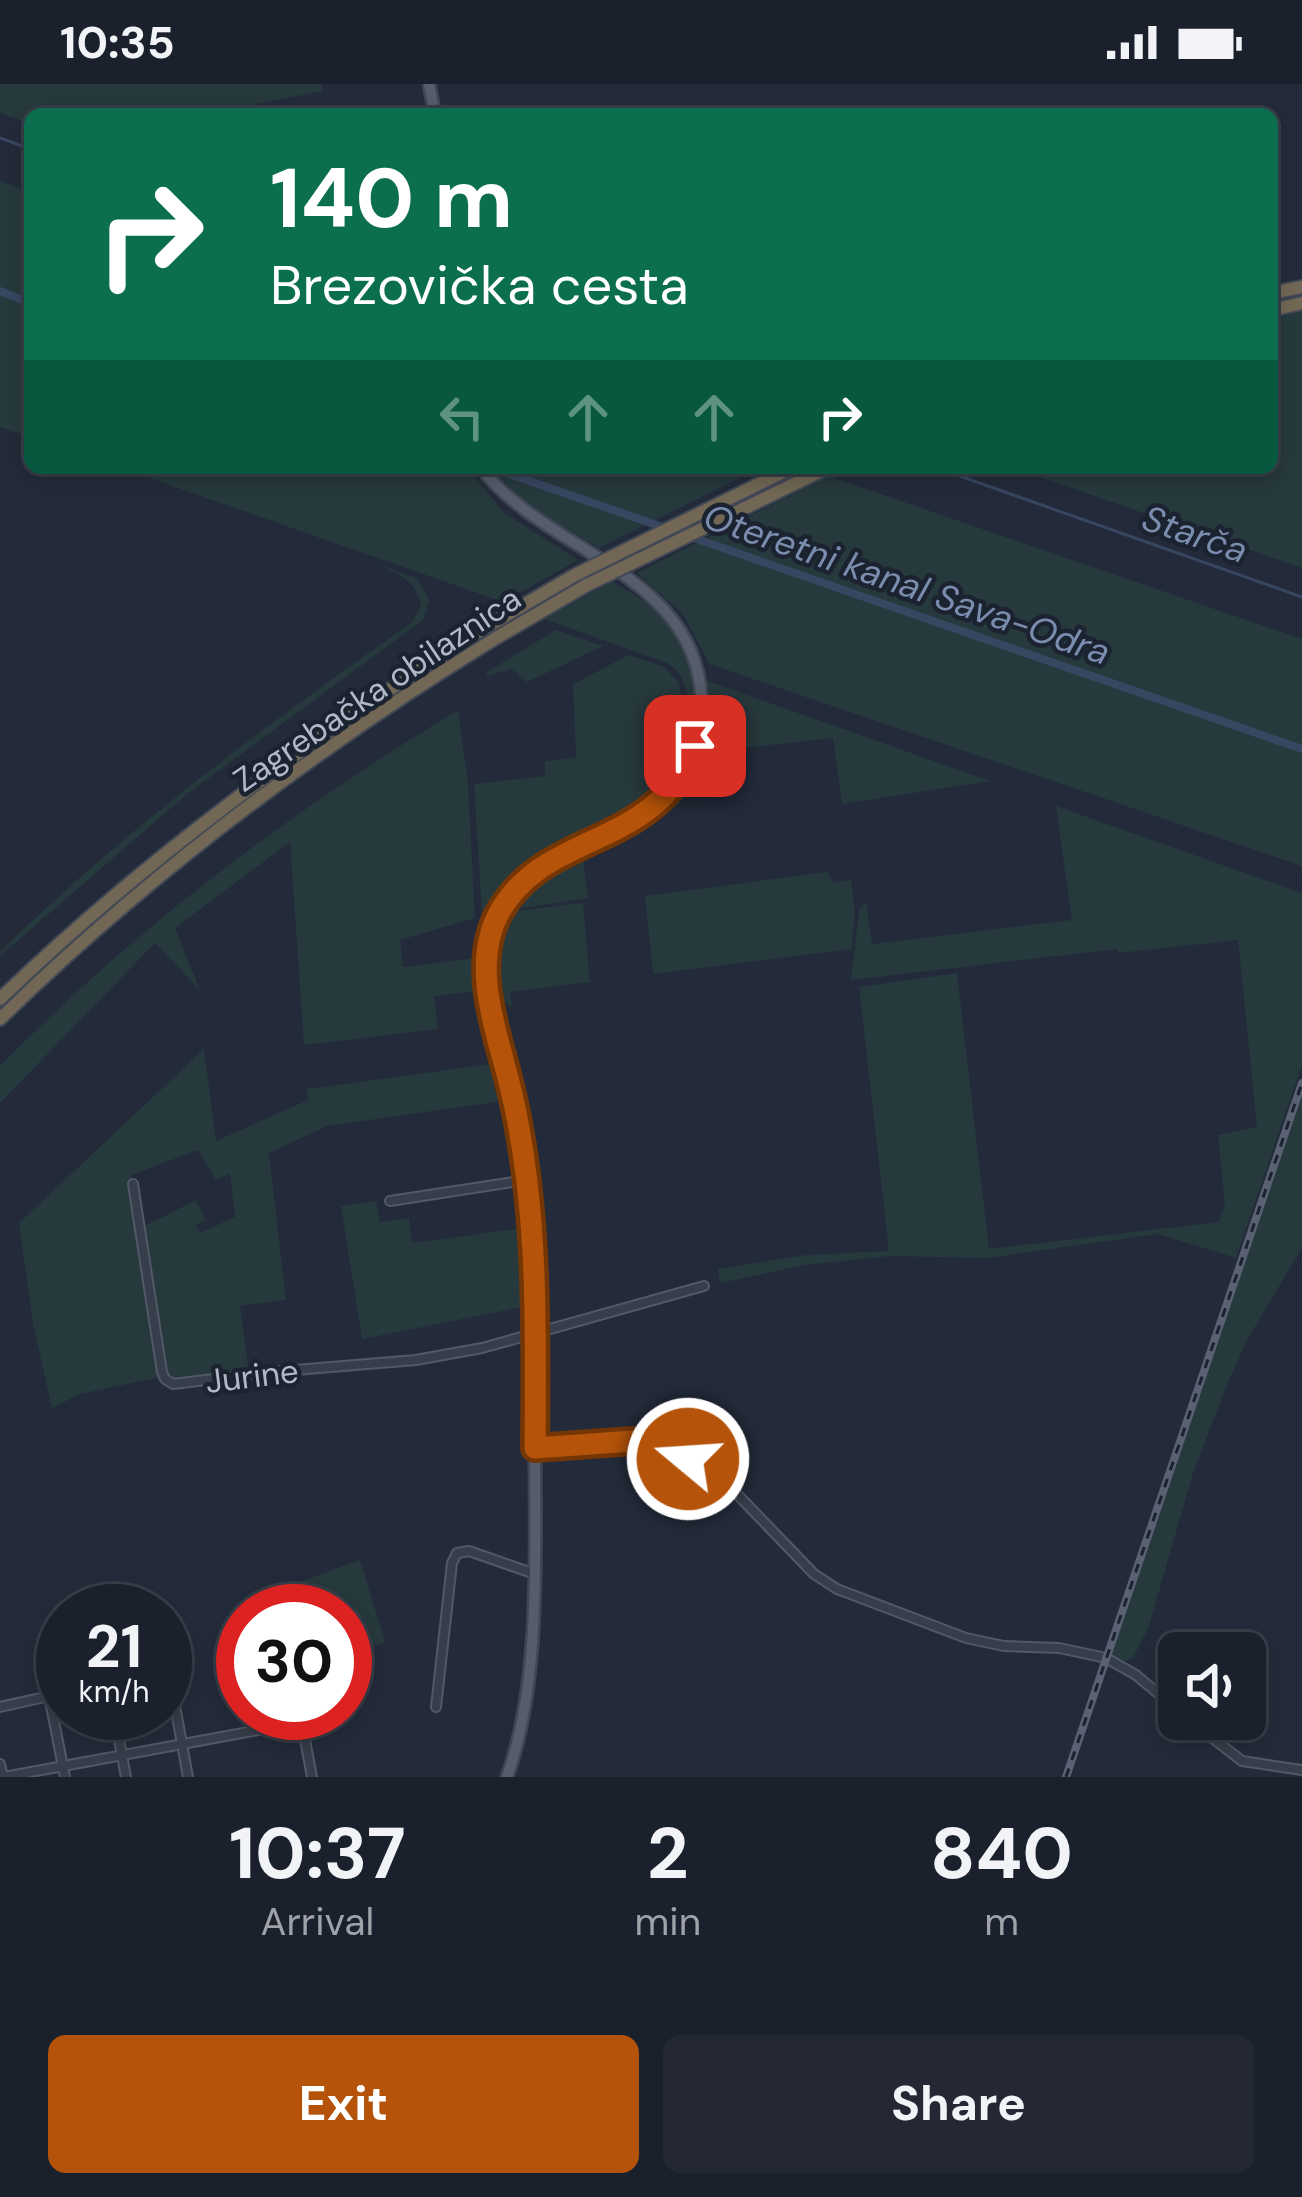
<!DOCTYPE html>
<html lang="en">
<head>
<meta charset="utf-8">
<style>
	:root { --surface:#1a202c; --page:#232834; --text:#f1f3f6; --muted:#9fa3a9; --line:#383e48; --accent:#b45309 }
	body { margin:0; font-family:"DM Sans",sans-serif; background:var(--page); color:var(--text); height:100vh; display:flex; flex-direction:column; font-size:45px; white-space:nowrap }
	* { box-sizing:border-box; margin:0 }
	p { font-size:39px; color:var(--muted) }
	.icon { flex:none; width:66px; height:66px; fill:none; stroke:currentColor; stroke-width:2; stroke-linecap:round; stroke-linejoin:round }
	.map { position:relative; height:1693px; overflow:hidden }
	.panel { display:flex; flex-direction:column; background:var(--surface); flex:1 }
	.panel>* { flex:none }
	.guide { position:absolute; left:24px; top:24px; width:1254px; height:366px; border-radius:18px; box-shadow:0 6px 18px #0003,0 0 0 3px var(--line); background:#0b6e4f; color:#fff; overflow:hidden }
	.tools { position:absolute; left:1158px; top:1548px; display:grid; gap:24px }
	.tools a { display:grid; place-items:center; width:108px; height:108px; border-radius:18px; background:var(--surface); box-shadow:0 6px 18px #0003,0 0 0 3px var(--line); font-size:60px }
	.speed { position:absolute; left:36px; top:1500px; display:flex; gap:24px; font-size:60px; font-weight:700; text-align:center }
	.speed>* { display:grid; place-content:center; width:156px; height:156px; border-radius:50%; background:var(--surface); box-shadow:0 6px 18px #0003,0 0 0 3px var(--line); line-height:1 }
	.speed small { font-size:30px; font-weight:400 }
	.speed .limit { border:18px solid #d22; background:#fff; color:#111 }
	.pin { position:absolute; display:grid; place-items:center; width:102px; height:102px; color:#fff; margin:-51px; border-radius:24px; box-shadow:0 6px 18px #0006 }
	.me { position:absolute; width:132px; margin:-66px; rotate:288deg; stroke-linejoin:round; filter:drop-shadow(0 0 9px #0008) }
	.turn { display:flex; align-items:center; gap:42px; height:252px; padding:0 48px; font-size:54px }
	.turn .icon { width:156px; height:156px; stroke-width:2.5 }
	.turn b { display:block; font-size:84px; line-height:102px }
	.lanes { display:flex; align-items:center; height:114px; padding:0 48px; background:#0003; justify-content:center; gap:60px; direction:ltr }
	.lanes .off { opacity:.35 }
	.eta { display:flex; justify-content:space-evenly; align-items:center; height:204px; text-align:center }
	.eta b { font-size:72px; font-weight:700; line-height:84px }
	.action { display:flex; gap:24px; margin-top:auto; padding:24px 48px }
	.action a { flex:1; height:138px; border-radius:18px; background:var(--accent); color:#fff; font-size:48px; font-weight:700; line-height:138px; text-align:center }
	.action a+a { background:var(--page); color:var(--text) }
	.status { display:flex; justify-content:space-between; align-items:center; height:84px; padding:0 60px; background:var(--surface); direction:ltr }
	.status svg { height:33px; fill:currentColor }
	.map>svg:first-child { display:block }
	.green { fill:#26393d }
	.lines { fill:none; stroke-linecap:round; stroke-linejoin:round }
	.stream { stroke:#374661; stroke-width:3 }
	.canal { stroke:#374661; stroke-width:8 }
	.minor-casing { stroke:#525866; stroke-width:12 }
	.major-casing { stroke:#404754; stroke-width:15 }
	.highway-casing { stroke:#424856; stroke-width:16 }
	.minor { stroke:#373e4b; stroke-width:8 }
	.major { stroke:#555c6b; stroke-width:10 }
	.highway { stroke:#716754; stroke-width:12 }
	.rail-casing { stroke:#596172; stroke-width:8 }
	.rail { stroke:#1c2330; stroke-width:3; stroke-dasharray:9; stroke-linecap:butt }
	.highway-bridge-casing { stroke:#424856; stroke-width:16; stroke-linecap:butt }
	.highway-bridge { stroke:#716754; stroke-width:12 }
	.route-casing { stroke:#753606; stroke-width:30 }
	.route { stroke:#b45309; stroke-width:21 }
	.labels { text-anchor:middle; dominant-baseline:central; stroke-width:9; stroke-linejoin:round; paint-order:stroke }
	.street-label { font-size:33px; fill:#b2b8c7; stroke:#1c2330 }
	.water-label { font-size:36px; font-style:italic; fill:#7b8dae; stroke:#1c2330 }
</style>
</head>
<body>
<div class="status"><b>10:35</b><svg viewBox="0 0 49 12"><path d="M0 12V9h3v3zM5 12V6h3v6zM10 12V3h3v9zM15 12V0h3v12zM26 1h20v11H26zM47 4h2v5h-2z"/></svg></div>
<div class="map">
<svg width="1302" height="1693" viewBox="0 0 1302 1693">
	<rect width="100%" height="100%" fill="#232b3a"/>
	<g class="green">
		<path d="M0 0H322L323 7 205 30H30V40L0 29Z"/>
		<path d="M0 97 30 108V353L0 343Z"/>
		<path d="M1302 226V484L1014 384H1272V235Z"/>
		<path d="M121 384H468L503 428 578 476 503 518Z"/>
		<path d="M489 384H759L599 464 534 426Z"/>
		<path d="M828 392 1302 555V782L709 580 683 530 637 489Z"/>
		<path d="M373 478 418 495 429 516 423 536 187 710 0 872V868C126 744 268 640 411 539L421 523C418 496 396 489 373 478Z"/>
		<path d="M612 497C629 509 653 520 666 535 709 590 704 667 653 715 660 705 669 695 675 684 691 657 699 596 667 579L544 535Z"/>
		<path d="M556 546 603 562 527 598 512 585 487 592V588Z"/>
		<path d="M629 571 665 583 679 599 682 629 672 679 647 709 638 728 529 785 488 832 482 829 474 700 545 692V678L576 673 573 600Z"/>
		<path d="M705 596 990 697 842 720 833 654 712 667C688 732 641 748 583 773L588 814 523 824 509 822C590 731 712 761 705 596Z"/>
		<path d="M458 626 468 699 475 834 400 856 403 883 478 874 482 907 434 912 438 945 304 961 290 758 175 844 200 906 155 859 0 1019V982C137 843 291 727 458 626Z"/>
		<path d="M1056 722 1302 809V981L1236 1174 1158 1150 987 1174 890 1172 805 1181 720 1199 718 1185 806 1171 889 1167 859 903 957 889 989 1165 1219 1138 1225 1120 1218 1051 1257 1043 1238 856 1118 869 1117 865 851 896 859 826 866 818 872 860 1072 836Z"/>
		<path d="M827 788 834 799 851 796 855 826 852 865 653 890 645 812Z"/>
		<path d="M583 819 590 898 510 908 512 923C475 906 493 853 507 824L523 826Z"/>
		<path d="M204 965 216 1057 308 1016 307 1005 499 979 510 1016 327 1042 269 1069 286 1216 240 1222 249 1288 172 1297 168 1293 145 1142 196 1116 206 1136 196 1141 200 1149 235 1133 230 1090 216 1096 198 1066 131 1091 160 1293 80 1310 52 1324 33 1240 19 1139Z"/>
		<path d="M1302 1007V1164L1247 1256 1227 1301 1193 1389 1149 1542 1133 1574 1123 1579 1111 1573Z"/>
		<path d="M376 1117 380 1138 409 1134 412 1159 522 1144 527 1222 362 1255 341 1122Z"/>
		<path d="M360 1476 385 1558 345 1571V1527L243 1529 240 1520Z"/>
	</g>
	<g class="lines">
		<g class="stream">
			<path d="M0 54 30 65"/>
			<path d="M937 384 1302 513"/>
		</g>
		<g class="canal">
			<path d="M0 207 30 219"/>
			<path d="M495 385 1302 665"/>
		</g>
		<g class="minor-casing">
			<g id="minor">
				<path d="M133 1100 162 1288 165 1295 173 1300 271 1288 416 1276 482 1264 704 1202"/>
				<path d="M390 1117 526 1096"/>
				<path d="M535 1364 633 1357 688 1375 734 1407 814 1490 837 1505 966 1554 1004 1562 1059 1564 1106 1574 1136 1591 1179 1627"/>
				<path d="M165 1587 170 1594 188 1693"/>
				<path d="M49 1612 65 1693"/>
				<path d="M0 1623 63 1609"/>
				<path d="M436 1623 452 1479 457 1469 469 1467 535 1490"/>
				<path d="M114 1629 126 1693"/>
				<path d="M300 1629 312 1693"/>
				<path d="M1188 1635 1242 1677 1302 1686"/>
				<path d="M0 1680 3 1693"/>
				<path d="M4 1693 302 1638"/>
			</g>
		</g>
		<g class="major-casing">
			<g id="major">
				<path d="M429 0 435 30"/>
				<path d="M481 384C543 465 685 487 700 601 723 770 518 732 490 855 474 922 513 994 523 1060 538 1161 534 1266 535 1368 535 1469 541 1598 507 1693"/>
			</g>
		</g>
		<g class="highway-casing">
			<g id="highway">
				<path d="M1272 209 1302 203"/>
				<path d="M1272 226 1302 219"/>
				<path d="M0 915C145 775 308 656 478 548"/>
				<path d="M0 935C150 789 318 663 496 554"/>
			</g>
		</g>
		<use href="#minor" class="minor"/>
		<use href="#major" class="major"/>
		<use href="#highway" class="highway"/>
		<g class="rail-casing">
			<path id="rail" d="M1066 1693 1302 999"/>
		</g>
		<use href="#rail" class="rail"/>
		<g class="highway-bridge-casing">
			<g id="highway-bridge">
				<path d="M478 548 575 491 791 384"/>
				<path d="M496 554 585 502 827 384"/>
			</g>
		</g>
		<use href="#highway-bridge" class="highway-bridge"/>
	</g>
	<g class="lines">
		<g class="route-casing">
			<path id="route" d="M688 1375 633 1357 535 1364C536 1240 539 1111 507 990 494 940 472 879 499 829 546 744 655 768 695 662"/>
		</g>
		<use href="#route" class="route"/>
	</g>
	<g class="labels">
		<g class="street-label">
			<text transform="translate(377 605) rotate(-34)">Zagrebačka obilaznica</text>
			<text transform="translate(252 1292) rotate(-7)">Jurine</text>
		</g>
		<g class="water-label">
			<text transform="translate(1195 450) rotate(19)">Starča</text>
			<text transform="translate(907 500) rotate(19)">Oteretni kanal Sava-Odra</text>
		</g>
	</g>
</svg>
<div class="tools">
<a><svg class="icon" aria-label="sound" viewBox="0 0 24 24"><path d="M4 9h4l5-4v14l-5-4H4zM17 9q2 3 0 6"/></svg></a>
</div>
<div class="speed"><div>21<small>km/h</small></div><div class="limit">30</div></div>
<div class="pin" style="left:695px;top:662px;background:#d93025"><svg class="icon" aria-label="arrive" viewBox="0 0 24 24"><path d="M6 21V4h12l-3 4 3 4H6"/></svg></div>
<svg class="me" style="left:688px;top:1375px" viewBox="-20 -20 40 40"><circle r="17" fill="#b45309" stroke="#fff" stroke-width="3"/><path d="M0-11L8 9 0 5-8 9z" fill="#fff"/></svg>
<div class="guide">
<div class="turn"><svg class="icon" aria-label="right" viewBox="0 0 24 24"><path d="M7 20v-9h11M14 6l5 5-5 5"/></svg><div><b>140 m</b>Brezovička cesta</div></div>
<div class="lanes"><svg class="icon off" aria-label="left" viewBox="0 0 24 24"><path d="M17 20v-9H6M10 6l-5 5 5 5"/></svg><svg class="icon off" aria-label="ahead" viewBox="0 0 24 24"><path d="M12 20V5M6 11l6-6 6 6"/></svg><svg class="icon off" aria-label="ahead" viewBox="0 0 24 24"><path d="M12 20V5M6 11l6-6 6 6"/></svg><svg class="icon" aria-label="right" viewBox="0 0 24 24"><path d="M7 20v-9h11M14 6l5 5-5 5"/></svg></div>
</div>
</div>
<section class="panel">
<div class="eta">
<div><b>10:37</b><p>Arrival</p></div>
<div><b>2</b><p>min</p></div>
<div><b>840</b><p>m</p></div>
</div>
<div class="action"><a>Exit</a><a>Share</a></div>
</section>
</body>
</html>
